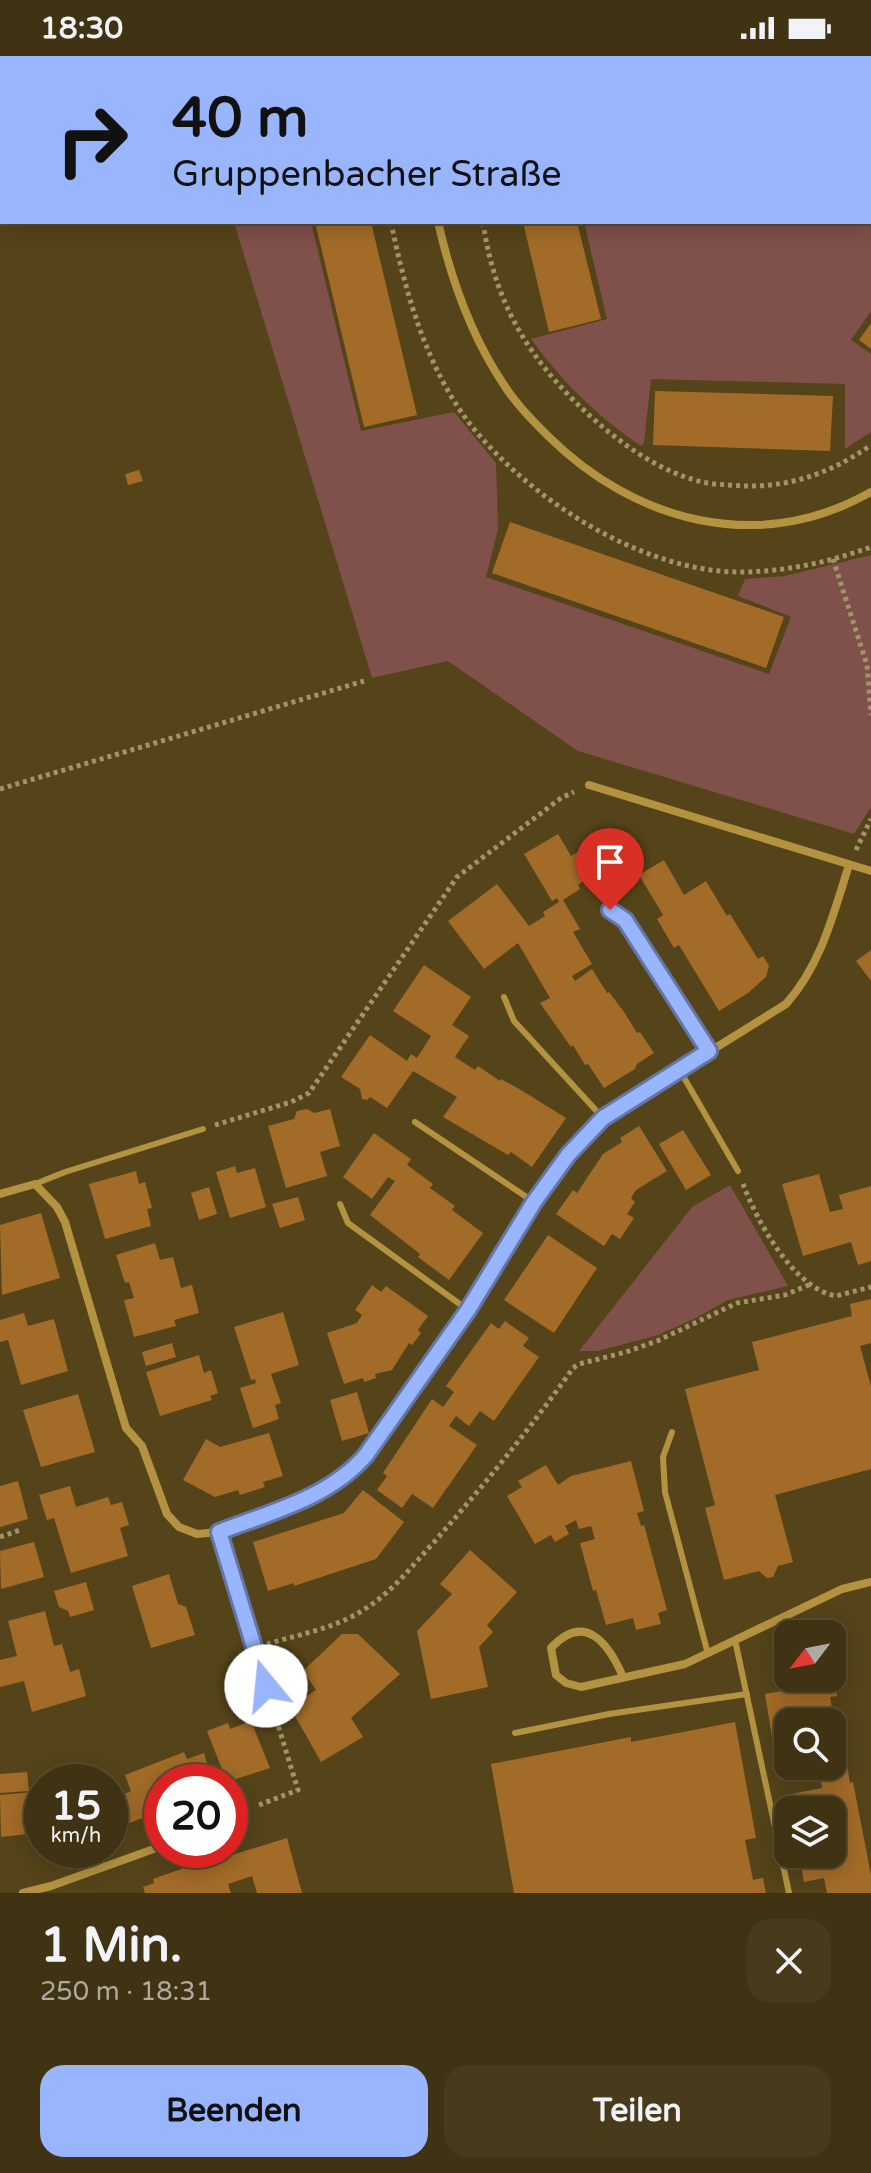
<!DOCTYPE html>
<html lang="de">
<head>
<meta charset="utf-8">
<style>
	:root { --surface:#403313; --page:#473b1c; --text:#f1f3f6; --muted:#aeaaa0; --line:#594e33; --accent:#99b5fd }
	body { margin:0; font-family:"Varela Round",sans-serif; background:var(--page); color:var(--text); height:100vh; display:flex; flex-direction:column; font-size:30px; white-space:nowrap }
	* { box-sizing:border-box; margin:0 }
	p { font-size:26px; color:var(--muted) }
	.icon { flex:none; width:44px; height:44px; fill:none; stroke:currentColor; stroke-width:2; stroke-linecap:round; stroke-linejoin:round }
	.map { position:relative; height:1837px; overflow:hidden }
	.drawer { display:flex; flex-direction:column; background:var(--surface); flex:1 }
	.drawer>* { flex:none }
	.guide { position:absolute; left:0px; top:0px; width:872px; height:168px; box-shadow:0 4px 20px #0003,0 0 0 2px var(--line); background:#99b5fd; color:#111; overflow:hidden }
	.needle { width:52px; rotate:238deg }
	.controls { position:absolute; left:774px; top:1564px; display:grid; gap:16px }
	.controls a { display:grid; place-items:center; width:72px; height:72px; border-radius:16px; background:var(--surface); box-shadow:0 4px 20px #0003,0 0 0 2px var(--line); font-size:40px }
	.speed { position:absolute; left:24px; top:1708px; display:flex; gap:16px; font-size:40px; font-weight:700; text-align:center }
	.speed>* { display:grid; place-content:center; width:104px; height:104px; border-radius:50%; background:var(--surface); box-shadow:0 4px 20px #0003,0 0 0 2px var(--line); line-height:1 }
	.speed small { font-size:20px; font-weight:400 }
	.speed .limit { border:12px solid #d22; background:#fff; color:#111 }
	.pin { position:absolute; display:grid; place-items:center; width:68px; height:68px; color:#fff; margin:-82px -34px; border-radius:50% 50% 50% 0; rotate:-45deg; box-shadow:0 0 8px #0007 }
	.pin .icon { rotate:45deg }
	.me { position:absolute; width:88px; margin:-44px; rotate:343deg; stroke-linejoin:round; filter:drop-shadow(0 0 6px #0008) }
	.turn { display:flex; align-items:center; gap:28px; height:168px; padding:0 40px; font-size:36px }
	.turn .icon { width:104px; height:104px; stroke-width:2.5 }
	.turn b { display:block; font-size:56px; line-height:68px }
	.round { display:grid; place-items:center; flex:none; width:84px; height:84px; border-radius:24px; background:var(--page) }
	.head { display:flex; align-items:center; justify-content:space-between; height:136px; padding:0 40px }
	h1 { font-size:48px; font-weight:700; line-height:60px }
	.primary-button { display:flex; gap:16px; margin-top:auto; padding:16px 40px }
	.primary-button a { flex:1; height:92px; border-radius:24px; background:var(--accent); color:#111; font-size:32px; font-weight:700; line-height:92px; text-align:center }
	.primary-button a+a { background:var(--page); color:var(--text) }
	.status { display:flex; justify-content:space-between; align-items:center; height:56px; padding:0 40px; background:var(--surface); direction:ltr }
	.status svg { height:22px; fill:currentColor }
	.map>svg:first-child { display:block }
	.green { fill:#80504a }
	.building { fill:#a26b28 }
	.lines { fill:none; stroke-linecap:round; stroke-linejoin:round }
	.path { stroke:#a3936a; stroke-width:5; stroke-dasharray:4 4; stroke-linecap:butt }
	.lane { stroke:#b39240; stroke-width:6 }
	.street { stroke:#b39240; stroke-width:8 }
	.route-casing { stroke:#6376a4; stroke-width:20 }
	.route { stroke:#99b5fd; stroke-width:14 }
</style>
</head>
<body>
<div class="status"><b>18:30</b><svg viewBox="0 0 49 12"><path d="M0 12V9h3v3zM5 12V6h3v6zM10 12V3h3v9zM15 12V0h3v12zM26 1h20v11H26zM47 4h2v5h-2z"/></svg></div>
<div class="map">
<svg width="871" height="1837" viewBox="0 0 871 1837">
	<rect width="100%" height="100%" fill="#554419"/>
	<g class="green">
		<path d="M184 0H395L394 2Z"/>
		<path d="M468 0H871V255L851 284 871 298V376L845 393V328L651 323 644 387 641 390C598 361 561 325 531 283L607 263 584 166H870V2H468Z"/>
		<path d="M234 166H311L361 375 454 356 496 407 498 473 486 521 769 618 791 561 738 540 745 523 785 520 871 499V751L854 778 578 695 448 605 372 622Z"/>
		<path d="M730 1129 788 1230 728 1244 696 1262 658 1279 598 1295H579L692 1151Z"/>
	</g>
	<g class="building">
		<path d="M315 166H371L417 359 364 371Z"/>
		<path d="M523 166H577L601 263 549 276Z"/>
		<path d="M871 267V293L859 284Z"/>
		<path d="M655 335 833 340 830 395 653 389Z"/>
		<path d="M139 414 143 425 128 429 125 418Z"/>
		<path d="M510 466 784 561 766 612 492 517Z"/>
		<path d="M558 778 571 800 579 795 593 819 578 829 580 833 563 844 580 873 573 876 592 908 572 920 575 925 592 913 607 937 609 936 624 956 637 977 640 976 654 997 637 1008 635 1013 604 1032 588 1008 585 1009 573 989 571 991 540 947 550 942 518 887 484 913 448 865 497 828 529 870 545 860 543 856 559 846 557 842 552 845 524 798Z"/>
		<path d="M664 804 684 839 706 825 727 860 730 858 758 903 763 900 769 910 766 921 748 937 719 955 679 889 674 892 657 863 663 859 639 819Z"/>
		<path d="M871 894V925L856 905Z"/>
		<path d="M424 909 471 941 452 969 469 980 455 1001 475 1014 478 1010 500 1025 501 1023 521 1034 566 1062 532 1111 511 1096 508 1099 443 1061 457 1041 413 1015 387 1052 370 1041 367 1044 362 1043 360 1033 341 1021 370 979 407 1005 411 998 417 1002 431 980 393 955Z"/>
		<path d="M307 1053 314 1057 330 1053 340 1090 320 1096 327 1120 286 1132 268 1070 294 1063 297 1055Z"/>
		<path d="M639 1070 667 1115 636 1134 631 1142 635 1146 627 1158 634 1162 620 1183 612 1178 604 1190 556 1158 573 1134 577 1137 603 1098 622 1086 620 1082Z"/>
		<path d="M683 1074 711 1119 686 1134 659 1088Z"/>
		<path d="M374 1077 411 1103 407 1109 433 1128 430 1132 455 1150 452 1154 483 1177 449 1224 418 1201 420 1198 370 1159 395 1125 388 1121 372 1143 343 1121Z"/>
		<path d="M235 1110 237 1117 255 1112 266 1151 230 1162 216 1116Z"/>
		<path d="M136 1115 139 1128 145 1126 152 1152 147 1153 151 1170 105 1183 89 1128Z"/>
		<path d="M819 1118 830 1156 843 1153 839 1139 871 1130V1205L858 1209 851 1186 803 1200 782 1128Z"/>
		<path d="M209 1131 217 1158 199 1164 191 1137Z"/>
		<path d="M298 1141 305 1164 280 1172 272 1148Z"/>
		<path d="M41 1157 60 1222 2 1239 0 1169Z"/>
		<path d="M548 1179 597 1212 554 1277 504 1244Z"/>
		<path d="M155 1187 160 1204 173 1201 181 1232 192 1229 199 1257 174 1264 176 1270 134 1281 124 1244 134 1242 129 1226 125 1227 116 1199Z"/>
		<path d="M372 1229 381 1236 386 1230 428 1260 418 1274 421 1277 412 1289 409 1287 392 1314 375 1318 376 1322 364 1326 363 1322 344 1328 327 1277 357 1267 362 1259 355 1254Z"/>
		<path d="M871 1243V1287L860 1290 871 1330V1413L775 1439 793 1506 778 1510 773 1521 767 1522 759 1515 724 1524 705 1452 715 1449 685 1333 759 1314 752 1286 852 1260 850 1248Z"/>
		<path d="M283 1256 299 1309 271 1318 281 1347 275 1349 279 1363 253 1372 240 1332 256 1327 255 1323 251 1324 234 1271Z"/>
		<path d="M24 1257 28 1270 54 1263 68 1315 21 1329 8 1284 0 1286V1264Z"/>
		<path d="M505 1265 529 1282 523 1290 539 1301 494 1365 480 1355 469 1370 456 1360 449 1370 477 1389 433 1452 412 1438 402 1452 377 1434 387 1420 383 1417 432 1343 443 1351 454 1336 446 1330 491 1267 499 1273Z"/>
		<path d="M172 1287 176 1301 146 1310 142 1296Z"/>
		<path d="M199 1299 204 1317 211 1314 218 1337 210 1340 212 1344 160 1360 146 1316Z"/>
		<path d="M357 1336 369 1377 342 1385 330 1344Z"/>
		<path d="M78 1338 95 1396 41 1411 23 1354Z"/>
		<path d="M269 1377 283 1420 263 1426 265 1431 240 1439 238 1434 215 1441 183 1424 206 1383 220 1391Z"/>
		<path d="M631 1405 644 1455 637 1457 641 1470 644 1469 667 1554 658 1557 661 1568 636 1574 633 1562 606 1569 596 1534 593 1535 580 1487 595 1483 591 1470 579 1473 576 1464 565 1470 569 1478 555 1486 551 1479 535 1488 507 1440 522 1431 518 1425 546 1409 558 1429 571 1420Z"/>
		<path d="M18 1425 28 1463 0 1471V1430Z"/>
		<path d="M70 1430 76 1451 108 1441 111 1449 122 1446 129 1469 120 1472 128 1500 71 1517 54 1462 47 1464 39 1439Z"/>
		<path d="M363 1434 404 1466 376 1503 294 1530V1527L268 1535 253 1486 344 1457Z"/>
		<path d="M34 1486 44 1521 1 1533 0 1495Z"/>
		<path d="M470 1494 517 1536 487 1569 493 1576 479 1591 488 1631 431 1643 417 1575 452 1538 440 1528Z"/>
		<path d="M169 1518 178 1548 186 1551 195 1579 151 1592 132 1530Z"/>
		<path d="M86 1526 94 1554 70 1561 68 1555 59 1551 54 1535Z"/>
		<path d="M45 1555 54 1590 62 1588 70 1616 79 1613 86 1640 32 1656 24 1625 0 1631V1604L17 1600 8 1565Z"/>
		<path d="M342 1578H358L400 1618 351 1662 363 1681 321 1706 290 1651 316 1634 303 1615Z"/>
		<path d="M791 1622H834L837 1640 830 1641 835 1670 832 1671V1666H788V1679L772 1681 765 1638 793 1633Z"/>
		<path d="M251 1665 270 1712 227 1726 207 1675 228 1667 230 1673Z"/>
		<path d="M735 1666 756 1782 745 1784 753 1824 763 1822 766 1837H514L491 1708 631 1681V1686Z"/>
		<path d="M844 1679 847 1691 832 1693V1680Z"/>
		<path d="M184 1696 187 1703 204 1697 212 1726H162V1755L129 1767 126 1761 116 1764 118 1771 110 1774V1737L116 1735 118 1741 131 1735 125 1719Z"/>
		<path d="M847 1709 850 1727 853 1726 871 1819V1837H827L824 1822 804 1826 799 1798H832V1754H790L787 1739 822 1732 819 1714Z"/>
		<path d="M96 1712 101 1726H60Z"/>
		<path d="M27 1716 29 1735 0 1737V1718Z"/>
		<path d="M32 1736 36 1777 1 1781 0 1739Z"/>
		<path d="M287 1782 302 1837H257L252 1820 228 1828 231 1837H145L143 1831 154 1827 153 1823 218 1800 219 1803Z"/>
	</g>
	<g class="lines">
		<g class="path">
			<path d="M404 2V0"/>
			<path d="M495 2 496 0"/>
			<path d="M391 166C405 235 426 311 470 368 529 443 642 516 740 516 784 516 830 506 871 491"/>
			<path d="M483 166C495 252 534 311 598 367 627 392 661 415 698 425 707 428 718 428 728 429 782 434 827 420 871 389"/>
			<path d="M833 503 867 609 871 659"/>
			<path d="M0 733 364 625"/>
			<path d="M856 794 871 763"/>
			<path d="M215 1069 291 1046 309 1037 457 821 561 742 574 736"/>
			<path d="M743 1128C757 1165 793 1232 836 1240L871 1231"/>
			<path d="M0 1481 20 1474"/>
			<path d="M267 1588C297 1579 332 1573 360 1556 391 1538 411 1511 435 1485 484 1429 530 1373 573 1312L579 1308 626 1296 657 1285 737 1247 785 1239 811 1228"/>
			<path d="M259 1749 298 1734 270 1643"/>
		</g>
		<g class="lane">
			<path d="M610 854 625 864 709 995"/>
			<path d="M504 941 514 965 603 1062"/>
			<path d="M679 1013 738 1115"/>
			<path d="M415 1066 534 1146"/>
			<path d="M35 1128 65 1116 203 1073"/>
			<path d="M340 1148 348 1167 468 1254"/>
			<path d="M672 1376 663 1401 665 1436 708 1598"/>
			<path d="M219 1476 266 1630"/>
			<path d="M735 1584 789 1837"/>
			<path d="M515 1677 609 1658 747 1638"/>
		</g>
		<g class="street">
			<path d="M446 2 447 0"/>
			<path d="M438 166C451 223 471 280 504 329 516 348 532 364 548 380 636 467 759 499 871 436"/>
			<path d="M589 729 871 815"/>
			<path d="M0 1138 35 1128 57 1151 65 1166 126 1372 142 1390 167 1458 179 1471 197 1478 219 1476 300 1445 335 1428 351 1416 366 1399 468 1254 534 1146 568 1099 603 1062 786 948C821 909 833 859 849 809"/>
			<path d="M623 1621C609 1588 585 1555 551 1592L556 1619 566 1627 581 1631 685 1608 842 1533 871 1526"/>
			<path d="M230 1764 246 1759"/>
			<path d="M23 1837 51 1830 162 1790"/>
		</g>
	</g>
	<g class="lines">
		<g class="route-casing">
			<path id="route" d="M266 1630 219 1476C271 1456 329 1442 366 1399L468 1254 534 1146 568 1099 603 1062 709 995 625 864 610 854"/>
		</g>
		<use href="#route" class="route"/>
	</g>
</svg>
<div class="controls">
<a><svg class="needle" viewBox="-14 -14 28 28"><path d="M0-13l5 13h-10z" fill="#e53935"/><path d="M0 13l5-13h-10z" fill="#aeaaa0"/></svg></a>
<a><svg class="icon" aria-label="search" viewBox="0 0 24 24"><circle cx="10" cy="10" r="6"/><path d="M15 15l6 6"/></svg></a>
<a><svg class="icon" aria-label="layers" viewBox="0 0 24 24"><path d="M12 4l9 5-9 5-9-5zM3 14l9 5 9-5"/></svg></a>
</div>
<div class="speed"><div>15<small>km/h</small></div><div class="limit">20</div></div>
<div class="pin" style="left:610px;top:854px;background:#d93025"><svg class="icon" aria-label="arrive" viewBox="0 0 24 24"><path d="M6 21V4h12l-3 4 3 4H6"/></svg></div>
<svg class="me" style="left:266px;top:1630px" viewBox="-20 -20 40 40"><circle r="19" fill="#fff"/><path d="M0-13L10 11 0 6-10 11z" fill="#99b5fd"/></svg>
<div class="guide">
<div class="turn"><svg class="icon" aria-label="right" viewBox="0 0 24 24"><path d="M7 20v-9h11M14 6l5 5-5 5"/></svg><div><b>40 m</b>Gruppenbacher Straße</div></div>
</div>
</div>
<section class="drawer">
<div class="head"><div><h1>1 Min.</h1><p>250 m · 18:31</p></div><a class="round"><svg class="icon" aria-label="close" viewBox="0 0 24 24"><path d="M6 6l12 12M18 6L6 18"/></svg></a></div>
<div class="primary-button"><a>Beenden</a><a>Teilen</a></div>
</section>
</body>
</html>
